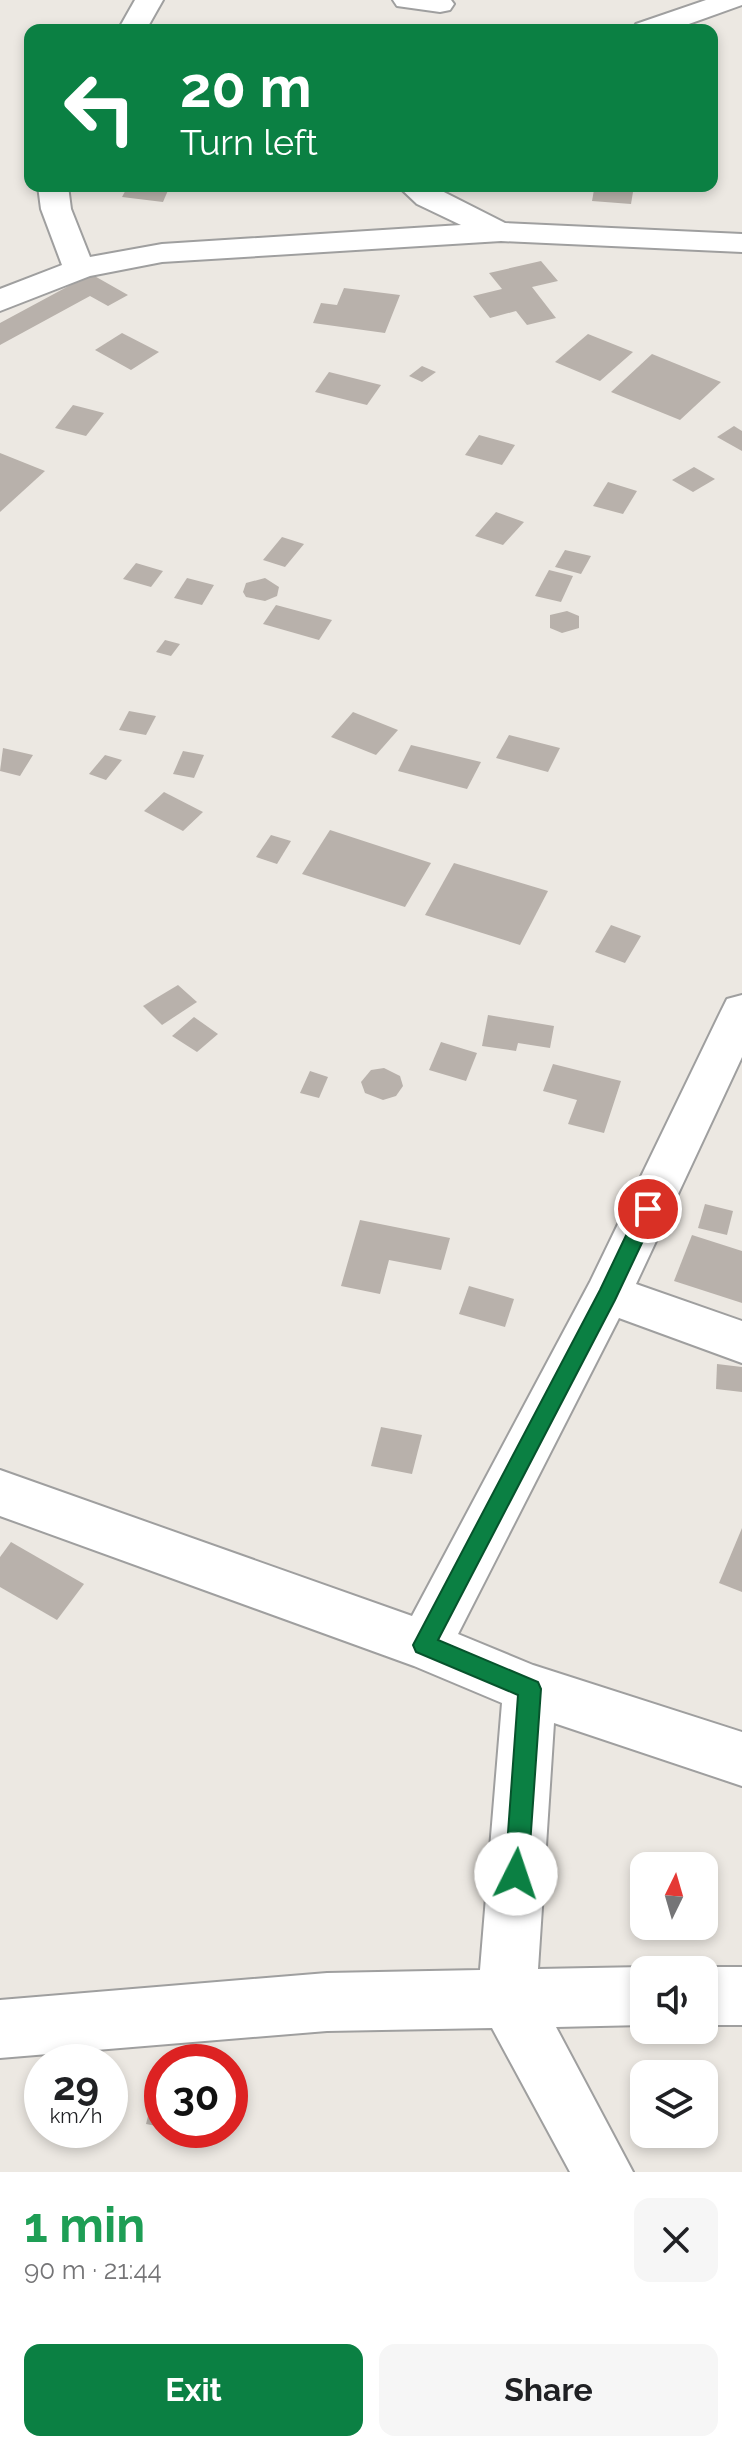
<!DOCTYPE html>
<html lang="en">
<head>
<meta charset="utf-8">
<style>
	:root { --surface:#fff; --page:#f6f6f6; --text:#202124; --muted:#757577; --accent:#0b8043 }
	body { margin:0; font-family:Raleway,sans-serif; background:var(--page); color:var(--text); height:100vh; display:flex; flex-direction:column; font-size:30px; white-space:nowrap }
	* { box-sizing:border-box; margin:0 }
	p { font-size:26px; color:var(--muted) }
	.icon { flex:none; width:44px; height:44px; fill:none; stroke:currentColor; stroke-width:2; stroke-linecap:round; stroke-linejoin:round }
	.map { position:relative; height:2172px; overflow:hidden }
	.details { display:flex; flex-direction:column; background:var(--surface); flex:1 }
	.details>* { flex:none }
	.guide { position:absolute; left:24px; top:24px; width:694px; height:168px; border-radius:16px; box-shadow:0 4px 12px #0003; background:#0b8043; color:#fff; overflow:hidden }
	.needle { width:52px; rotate:5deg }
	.fabs { position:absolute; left:630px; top:1852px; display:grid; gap:16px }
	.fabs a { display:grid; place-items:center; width:88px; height:88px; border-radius:16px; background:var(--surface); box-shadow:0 4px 12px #0003; font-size:40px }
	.speed { position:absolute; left:24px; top:2044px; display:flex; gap:16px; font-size:40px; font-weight:700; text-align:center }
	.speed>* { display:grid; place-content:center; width:104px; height:104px; border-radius:50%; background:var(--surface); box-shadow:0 4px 12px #0003; line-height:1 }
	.speed small { font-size:20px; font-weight:400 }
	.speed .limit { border:12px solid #d22; background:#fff; color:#111 }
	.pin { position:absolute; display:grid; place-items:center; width:68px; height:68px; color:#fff; margin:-34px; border:4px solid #fff; border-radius:50%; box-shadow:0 2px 8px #0007 }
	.me { position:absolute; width:88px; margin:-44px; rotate:4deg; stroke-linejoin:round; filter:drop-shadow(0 0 6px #0008) }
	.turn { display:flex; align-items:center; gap:28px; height:168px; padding:0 24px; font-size:36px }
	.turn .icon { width:104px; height:104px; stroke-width:2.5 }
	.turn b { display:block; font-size:56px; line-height:68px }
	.round { display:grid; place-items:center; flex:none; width:84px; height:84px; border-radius:16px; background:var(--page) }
	.head { display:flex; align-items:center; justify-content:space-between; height:136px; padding:0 24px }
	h1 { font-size:48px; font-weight:700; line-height:60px; color:#1e9e55 }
	.cta { display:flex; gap:16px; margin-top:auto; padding:16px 24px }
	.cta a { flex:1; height:92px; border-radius:16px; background:var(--accent); color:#fff; font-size:32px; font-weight:700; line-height:92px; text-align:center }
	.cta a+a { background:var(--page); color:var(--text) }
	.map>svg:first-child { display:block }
	.building { fill:#b8b1ab }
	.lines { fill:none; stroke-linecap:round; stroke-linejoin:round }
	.minor-casing { stroke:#9f9f9f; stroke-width:4 }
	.minor { fill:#fff; fill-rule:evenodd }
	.route { fill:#0b8043; stroke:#07532c; stroke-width:2 }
</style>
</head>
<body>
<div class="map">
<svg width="742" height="2172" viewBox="0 0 742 2172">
	<rect width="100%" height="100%" fill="#ece8e2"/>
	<g class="building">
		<path d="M128 186H151L169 188 163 202 122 197Z"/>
		<path d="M594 190 633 192 631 204 592 201Z"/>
		<path d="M541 261 558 281 532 287 556 318 527 325 516 311 490 318 473 296 502 289 489 273Z"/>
		<path d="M91 274 128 295 108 306 90 296 0 345V323Z"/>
		<path d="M344 288 400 295 385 333 313 323 321 303 337 305Z"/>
		<path d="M122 333 159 352 131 370 95 350Z"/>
		<path d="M588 334 633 352 600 381 555 362Z"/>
		<path d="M652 354 721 382 680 420 611 392Z"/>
		<path d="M422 366 436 372 422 382 409 376Z"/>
		<path d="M329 372 381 385 367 405 315 392Z"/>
		<path d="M73 405 104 413 86 436 55 428Z"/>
		<path d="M734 426 742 431V451L717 437Z"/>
		<path d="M479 435 515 445 502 465 465 455Z"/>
		<path d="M0 453 45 471 0 512Z"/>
		<path d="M694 467 715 479 693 492 672 480Z"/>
		<path d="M608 482 637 491 623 514 593 506Z"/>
		<path d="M496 512 524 522 503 545 475 536Z"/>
		<path d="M282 537 304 544 285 567 263 560Z"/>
		<path d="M565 550 591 556 581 574 555 567Z"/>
		<path d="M136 563 163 571 151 587 123 579Z"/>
		<path d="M549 570 573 576 561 602 535 596Z"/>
		<path d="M187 578 214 585 202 605 174 598Z"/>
		<path d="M265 578 279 587 277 596 265 601 246 597 243 592 246 583Z"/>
		<path d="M276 605 332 620 319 640 263 624Z"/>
		<path d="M567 611 579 616V628L562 633 550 628V615Z"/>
		<path d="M165 640 180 644 171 656 156 652Z"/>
		<path d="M129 711 156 716 146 735 119 730Z"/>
		<path d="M353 712 398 730 376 755 331 737Z"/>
		<path d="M509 735 560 748 548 772 496 758Z"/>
		<path d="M411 745 481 762 467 789 398 771Z"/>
		<path d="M3 748 33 755 20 776 0 771Z"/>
		<path d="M183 751 204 755 194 778 173 774Z"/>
		<path d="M105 755 122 760 106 780 89 774Z"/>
		<path d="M164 792 203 812 183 831 144 811Z"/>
		<path d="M330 830 431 863 405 907 302 874Z"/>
		<path d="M271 835 291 841 277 864 256 857Z"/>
		<path d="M454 863 548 891 520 945 425 915Z"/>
		<path d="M611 925 641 936 625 963 595 952Z"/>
		<path d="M178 985 197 1002 162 1025 143 1006Z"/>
		<path d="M488 1015 554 1026 550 1048 518 1043 516 1051 482 1046Z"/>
		<path d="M194 1017 218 1034 197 1052 172 1036Z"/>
		<path d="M441 1042 477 1053 466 1081 429 1070Z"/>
		<path d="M553 1064 621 1081 604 1133 568 1124 577 1100 543 1091Z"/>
		<path d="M384 1068 400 1076 403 1086 396 1096 383 1100 365 1093 361 1082 371 1070Z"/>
		<path d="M310 1071 328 1077 319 1098 300 1093Z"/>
		<path d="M705 1204 733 1211 727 1235 698 1228Z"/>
		<path d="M360 1220 450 1238 441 1270 389 1260 380 1294 341 1286Z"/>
		<path d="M692 1235 742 1251V1303L674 1281Z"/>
		<path d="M469 1286 514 1299 505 1327 459 1314Z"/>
		<path d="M717 1364 742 1367V1392L716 1389Z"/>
		<path d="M381 1427 422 1435 412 1474 371 1466Z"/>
		<path d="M742 1528V1592L719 1583Z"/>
		<path d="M11 1542 84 1584 57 1620 0 1587V1557Z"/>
		<path d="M161 2065H162V2127L146 2124Z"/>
		<path d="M179 2130H223L220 2141Z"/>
	</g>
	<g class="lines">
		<g class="minor-casing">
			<g id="minor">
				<path d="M135 0H163L146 30H118Z"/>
				<path d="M393 0H451L454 4 450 10 440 12 397 6Z"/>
				<path d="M706 0H742V5L672 30H632L636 24Z"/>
				<path d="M38 186H68L71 209 90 257 162 244 461 225 417 204 398 186H432L505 223 742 234V252L501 241 162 262 90 276 0 311V289L62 265 41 209Z"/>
				<path d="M742 995V1057L636 1284 742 1321V1363L619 1318 458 1634 533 1665 742 1732V1786L554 1723 538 1969 644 1967 651 1970H644V2025L556 2027 633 2172H570L492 2028 327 2031 0 2058V2000L327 1973 480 1970 502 1703 414 1666 0 1516V1470L412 1616 590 1282 721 1011 727 999Z"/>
				<path d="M704 1967H742V2025H704V1970H697Z"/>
			</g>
		</g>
		<use href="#minor" class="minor"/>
	</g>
	<path class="route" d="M648 1201 658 1209 615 1300 438 1640 538 1682 541 1689 528 1874 525 1882 516 1885 508 1882 505 1874 518 1695 416 1652 413 1645 600 1290 641 1204Z"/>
</svg>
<div class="fabs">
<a><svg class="needle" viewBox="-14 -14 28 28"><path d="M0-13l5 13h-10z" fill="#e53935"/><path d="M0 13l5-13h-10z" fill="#757577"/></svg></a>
<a><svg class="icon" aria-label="sound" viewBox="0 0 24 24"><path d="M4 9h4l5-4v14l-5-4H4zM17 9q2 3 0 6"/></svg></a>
<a><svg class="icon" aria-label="layers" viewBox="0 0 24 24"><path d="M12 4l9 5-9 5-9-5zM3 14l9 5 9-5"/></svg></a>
</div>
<div class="speed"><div>29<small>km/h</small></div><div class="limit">30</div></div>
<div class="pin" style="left:648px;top:1209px;background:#d93025"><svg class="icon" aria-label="arrive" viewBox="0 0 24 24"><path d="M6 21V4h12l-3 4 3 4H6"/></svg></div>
<svg class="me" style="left:516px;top:1874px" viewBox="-20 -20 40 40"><circle r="19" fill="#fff"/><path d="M0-13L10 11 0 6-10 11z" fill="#0b8043"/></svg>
<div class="guide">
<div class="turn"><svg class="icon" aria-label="left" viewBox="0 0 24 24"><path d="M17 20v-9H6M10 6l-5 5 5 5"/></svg><div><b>20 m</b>Turn left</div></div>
</div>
</div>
<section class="details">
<div class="head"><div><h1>1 min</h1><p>90 m · 21:44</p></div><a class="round"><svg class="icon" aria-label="close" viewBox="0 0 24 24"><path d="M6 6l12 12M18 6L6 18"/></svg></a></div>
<div class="cta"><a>Exit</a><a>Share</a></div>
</section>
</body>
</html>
